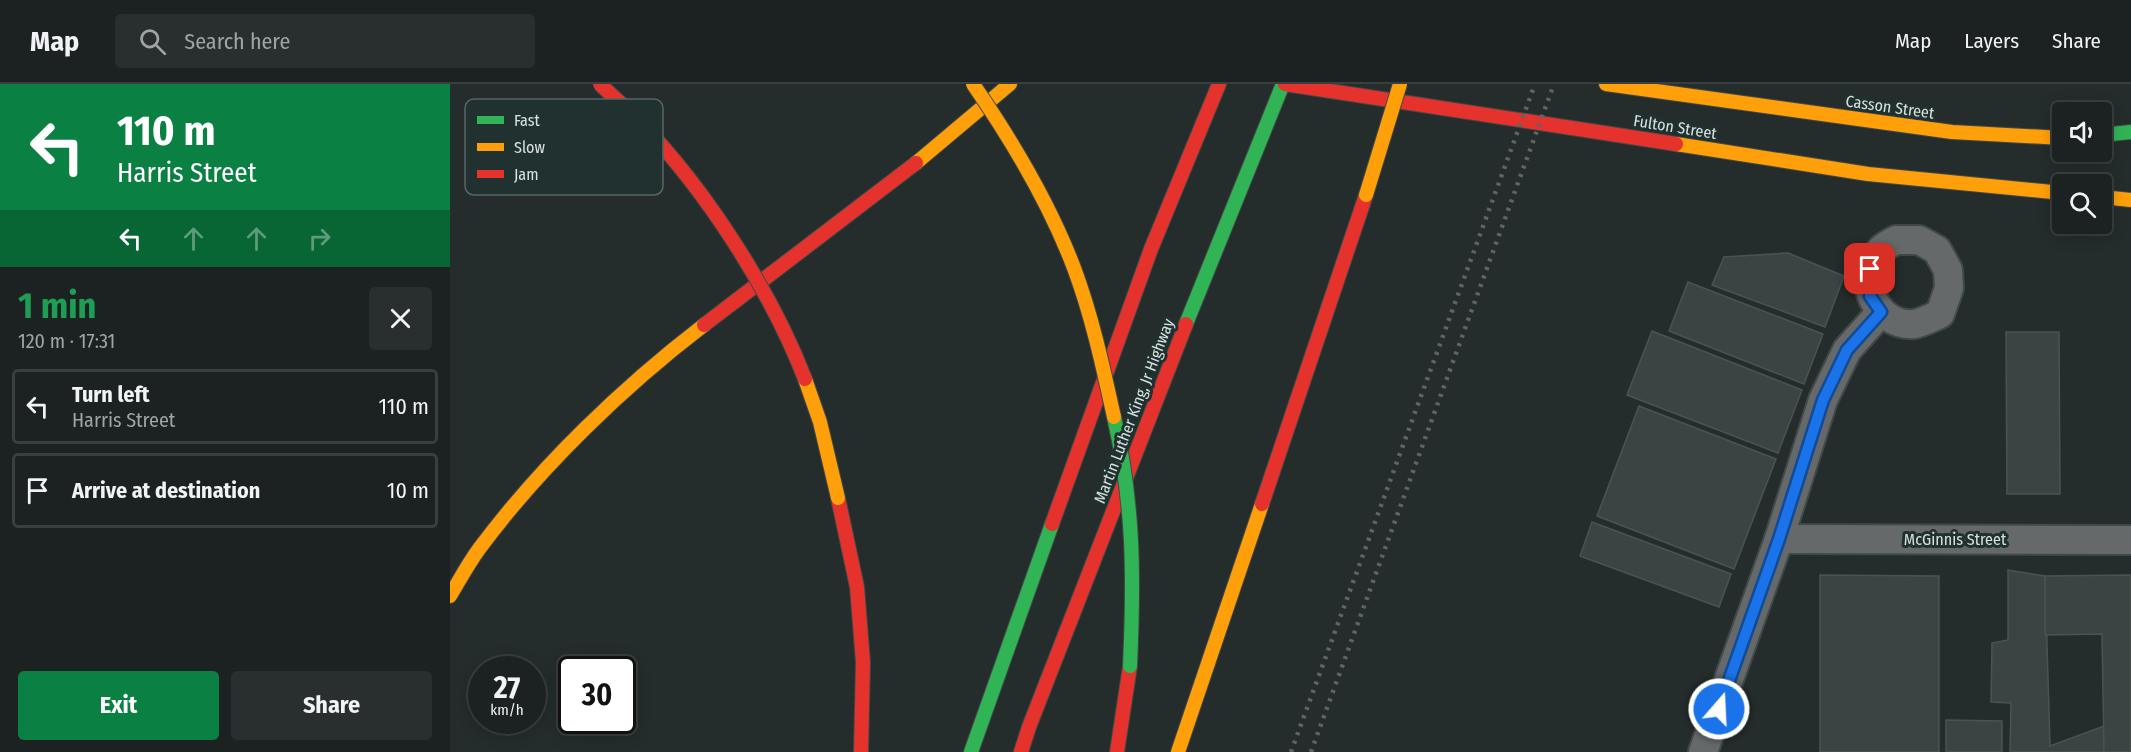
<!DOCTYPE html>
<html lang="en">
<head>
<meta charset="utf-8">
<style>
	:root { --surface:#1b2221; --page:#282f2e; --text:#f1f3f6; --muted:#a0a4a5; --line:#393f3f; --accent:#0b8043 }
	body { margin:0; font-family:"Fira Sans Condensed",sans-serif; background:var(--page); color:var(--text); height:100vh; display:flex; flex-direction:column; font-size:22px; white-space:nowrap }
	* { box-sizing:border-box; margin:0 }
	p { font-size:20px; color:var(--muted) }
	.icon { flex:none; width:33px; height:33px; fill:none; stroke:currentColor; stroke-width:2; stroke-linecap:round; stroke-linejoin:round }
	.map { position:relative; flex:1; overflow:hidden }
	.side { display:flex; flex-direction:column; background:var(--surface); width:450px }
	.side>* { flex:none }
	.hud { background:#0b8043; color:#fff; overflow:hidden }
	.buttons { position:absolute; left:1602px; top:18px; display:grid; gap:12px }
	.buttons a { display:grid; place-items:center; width:60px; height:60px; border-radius:6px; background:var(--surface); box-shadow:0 3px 15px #0003,0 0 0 2px var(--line); font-size:30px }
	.speed { position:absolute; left:18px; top:572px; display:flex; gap:12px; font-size:30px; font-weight:700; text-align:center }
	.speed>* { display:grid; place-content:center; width:78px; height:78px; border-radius:50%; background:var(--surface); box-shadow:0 3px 15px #0003,0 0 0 2px var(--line); line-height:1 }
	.speed small { font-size:15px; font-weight:400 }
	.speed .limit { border:3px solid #111; border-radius:9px; background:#fff; color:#111 }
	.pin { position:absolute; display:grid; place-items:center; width:51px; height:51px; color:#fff; margin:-26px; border-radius:12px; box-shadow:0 3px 9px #0006 }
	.me { position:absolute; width:66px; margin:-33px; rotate:19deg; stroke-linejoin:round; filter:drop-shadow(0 0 4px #0008) }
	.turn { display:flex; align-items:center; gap:21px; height:126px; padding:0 18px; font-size:27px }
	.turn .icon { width:78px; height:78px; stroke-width:2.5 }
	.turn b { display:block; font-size:42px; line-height:51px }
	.lanes { display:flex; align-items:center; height:57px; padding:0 18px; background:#0003; justify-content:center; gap:30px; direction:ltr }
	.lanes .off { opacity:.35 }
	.round { display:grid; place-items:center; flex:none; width:63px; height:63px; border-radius:6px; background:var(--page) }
	.headline { display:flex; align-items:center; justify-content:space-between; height:102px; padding:0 18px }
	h1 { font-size:36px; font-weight:700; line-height:45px; color:#1e9e55 }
	.action { display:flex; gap:12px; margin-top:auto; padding:12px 18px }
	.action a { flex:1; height:69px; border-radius:6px; background:var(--accent); color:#fff; font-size:24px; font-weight:700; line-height:69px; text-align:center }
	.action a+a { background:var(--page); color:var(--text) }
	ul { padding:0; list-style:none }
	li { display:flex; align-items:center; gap:18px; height:75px; margin:0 12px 9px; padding:0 6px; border:3px solid var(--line); border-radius:6px }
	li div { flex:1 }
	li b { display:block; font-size:22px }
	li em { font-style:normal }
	header { display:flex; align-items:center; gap:36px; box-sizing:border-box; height:84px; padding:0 30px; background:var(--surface); border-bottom:2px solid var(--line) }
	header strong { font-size:28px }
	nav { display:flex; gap:33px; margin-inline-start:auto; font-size:21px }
	.search { width:420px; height:54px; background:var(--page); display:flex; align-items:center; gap:15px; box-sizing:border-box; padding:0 21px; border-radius:6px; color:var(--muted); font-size:22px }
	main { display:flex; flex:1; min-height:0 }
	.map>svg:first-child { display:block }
	.building { fill:#3c4443; stroke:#4b5352; stroke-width:1.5 }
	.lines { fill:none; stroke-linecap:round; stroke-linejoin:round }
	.street-casing { stroke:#414948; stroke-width:32 }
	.fast-casing { stroke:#414948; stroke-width:16 }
	.slow-casing { stroke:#414948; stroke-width:16 }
	.jam-casing { stroke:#414948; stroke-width:16 }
	.street { stroke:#656969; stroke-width:28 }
	.fast { stroke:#30b455; stroke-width:14 }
	.slow { stroke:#ff9f0a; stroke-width:14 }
	.jam { stroke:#e5322d; stroke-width:14 }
	.rail { stroke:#606463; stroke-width:4.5; stroke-dasharray:3 6; stroke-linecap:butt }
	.fast-bridge-casing { stroke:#414948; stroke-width:16; stroke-linecap:butt }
	.slow-bridge-casing { stroke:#414948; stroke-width:16; stroke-linecap:butt }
	.jam-bridge-casing { stroke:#414948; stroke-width:16; stroke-linecap:butt }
	.fast-bridge { stroke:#30b455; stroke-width:14 }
	.slow-bridge { stroke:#ff9f0a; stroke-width:14 }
	.jam-bridge { stroke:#e5322d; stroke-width:14 }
	.route-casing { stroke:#114b97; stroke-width:15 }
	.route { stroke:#1a73e8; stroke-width:10 }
	.labels { text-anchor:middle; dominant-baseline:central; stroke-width:6; stroke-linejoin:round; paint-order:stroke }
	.street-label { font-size:16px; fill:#d7e1e0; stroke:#20312f }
	.key { fill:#20312f; stroke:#576664; stroke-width:1.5 }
	.key-label { font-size:16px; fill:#d7e1e0 }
</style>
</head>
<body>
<header>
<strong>Map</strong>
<div class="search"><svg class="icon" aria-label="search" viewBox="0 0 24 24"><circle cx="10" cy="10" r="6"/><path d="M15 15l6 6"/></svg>Search here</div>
<nav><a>Map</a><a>Layers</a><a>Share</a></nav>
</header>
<main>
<section class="side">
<div class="hud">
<div class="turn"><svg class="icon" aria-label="left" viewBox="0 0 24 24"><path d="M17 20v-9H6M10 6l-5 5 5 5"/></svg><div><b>110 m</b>Harris Street</div></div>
<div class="lanes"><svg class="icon" aria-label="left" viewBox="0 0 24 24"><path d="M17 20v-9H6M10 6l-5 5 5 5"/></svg><svg class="icon off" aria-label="ahead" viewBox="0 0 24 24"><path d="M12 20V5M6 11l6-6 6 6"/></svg><svg class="icon off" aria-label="ahead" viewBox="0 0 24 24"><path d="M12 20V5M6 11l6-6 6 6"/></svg><svg class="icon off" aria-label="right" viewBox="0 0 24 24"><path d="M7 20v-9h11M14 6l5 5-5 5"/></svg></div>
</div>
<div class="headline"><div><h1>1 min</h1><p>120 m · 17:31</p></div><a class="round"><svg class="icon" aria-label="close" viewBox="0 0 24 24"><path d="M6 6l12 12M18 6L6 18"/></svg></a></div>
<ul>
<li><svg class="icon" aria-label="left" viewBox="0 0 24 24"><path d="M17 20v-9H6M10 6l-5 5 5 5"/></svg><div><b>Turn left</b><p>Harris Street</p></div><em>110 m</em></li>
<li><svg class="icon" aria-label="arrive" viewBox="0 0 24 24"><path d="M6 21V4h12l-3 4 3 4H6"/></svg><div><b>Arrive at destination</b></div><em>10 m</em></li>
</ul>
<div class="action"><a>Exit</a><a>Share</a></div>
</section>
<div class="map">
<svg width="1681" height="668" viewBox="0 0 1681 668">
	<rect width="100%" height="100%" fill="#242d2c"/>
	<g class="building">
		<path d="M1338 169 1394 192 1375 243 1262 201 1274 173Z"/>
		<path d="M1238 198 1373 250 1354 300 1219 247Z"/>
		<path d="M1202 247 1352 306 1328 369 1177 311Z"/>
		<path d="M1556 248H1609L1610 410H1557Z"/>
		<path d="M1189 322 1326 375 1284 485 1147 432Z"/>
		<path d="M1142 438 1281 490 1269 523 1130 472Z"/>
		<path d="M1558 486 1595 492 1600 662 1654 642V668H1560L1561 619 1541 618 1542 559 1558 556Z"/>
		<path d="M1370 491 1489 492V668H1370Z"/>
		<path d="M1681 491V668H1654L1652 550 1595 551V492Z"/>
		<path d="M1496 636 1552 637V668H1496Z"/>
	</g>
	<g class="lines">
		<g class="street-casing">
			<g id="street">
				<path d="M1446 156H1469L1487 166 1498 186 1499 204 1490 230C1483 233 1472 239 1464 240 1426 243 1404 194 1430 167 1434 162 1441 159 1446 156Z"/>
				<path d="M1329 455 1681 456"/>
				<path d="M1253 668 1329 455 1373 316 1397 266 1431 228"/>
			</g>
		</g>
		<g class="fast-casing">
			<g id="fast">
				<path d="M1652 51 1681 48"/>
				<path d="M736 240 833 0"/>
				<path d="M521 668 602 440"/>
			</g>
		</g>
		<g class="slow-casing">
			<g id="slow">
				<path d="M1156 0 1502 48 1612 54"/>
				<path d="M1226 60 1418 90 1612 109"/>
				<path d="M466 79 560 0"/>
				<path d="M1652 113 1681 116"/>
				<path d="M0 512C9 497 18 480 29 465 90 383 173 303 254 241"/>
				<path d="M728 668 812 420"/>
			</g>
		</g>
		<g class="jam-casing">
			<g id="jam">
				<path d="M835 0 1226 60"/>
				<path d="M254 241 466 79"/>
				<path d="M388 414 407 503 413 578 411 668"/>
				<path d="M812 420 916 111"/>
				<path d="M602 440 701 165 769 0"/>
				<path d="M571 668 579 643 736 240"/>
				<path d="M667 668 680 582"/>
			</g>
		</g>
		<use href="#street" class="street"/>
		<use href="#fast" class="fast"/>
		<use href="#slow" class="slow"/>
		<use href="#jam" class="jam"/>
		<g class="rail">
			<path d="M841 668 1085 0"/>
			<path d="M861 668 1104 0"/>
		</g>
		<g class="fast-bridge-casing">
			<path id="fast-bridge" d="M664 333C684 421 684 493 680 582"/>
		</g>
		<g class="slow-bridge-casing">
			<g id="slow-bridge">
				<path d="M523 0C563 58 599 118 624 184 642 232 653 283 664 333"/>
				<path d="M916 111 950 0"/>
				<path d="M355 295 370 338 388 414"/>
			</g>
		</g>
		<g class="jam-bridge-casing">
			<path id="jam-bridge" d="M150 0C163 13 177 24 190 38 256 106 321 207 355 295"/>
		</g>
		<use href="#fast-bridge" class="fast-bridge"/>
		<use href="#slow-bridge" class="slow-bridge"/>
		<use href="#jam-bridge" class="jam-bridge"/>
	</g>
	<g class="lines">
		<g class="route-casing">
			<path id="route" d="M1269 625 1329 455 1373 316 1397 266 1431 228 1420 212V185"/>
		</g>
		<use href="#route" class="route"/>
	</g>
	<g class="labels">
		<g class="street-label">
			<text transform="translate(1440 23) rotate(8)">Casson Street</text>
			<text transform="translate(1225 43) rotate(9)">Fulton Street</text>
			<text transform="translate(684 327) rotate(-69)">Martin Luther King, Jr Highway</text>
			<text x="1505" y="455">McGinnis Street</text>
		</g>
	</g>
	<rect x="15" y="15" width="198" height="96" rx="9" class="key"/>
	<rect x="27" y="32" width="27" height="8" fill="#30b455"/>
	<rect x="27" y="59" width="27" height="8" fill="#ff9f0a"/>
	<rect x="27" y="86" width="27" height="8" fill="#e5322d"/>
	<g class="key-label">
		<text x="64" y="42">Fast</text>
		<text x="64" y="69">Slow</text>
		<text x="64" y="96">Jam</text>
	</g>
</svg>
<div class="buttons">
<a><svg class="icon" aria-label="sound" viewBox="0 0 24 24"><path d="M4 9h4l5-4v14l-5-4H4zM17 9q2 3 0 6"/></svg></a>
<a><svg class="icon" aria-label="search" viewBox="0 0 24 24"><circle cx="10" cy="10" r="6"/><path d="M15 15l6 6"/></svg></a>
</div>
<div class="speed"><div>27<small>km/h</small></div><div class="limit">30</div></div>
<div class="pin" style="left:1420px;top:185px;background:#d93025"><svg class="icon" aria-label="arrive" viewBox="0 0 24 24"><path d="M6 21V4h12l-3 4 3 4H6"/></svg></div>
<svg class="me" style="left:1269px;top:625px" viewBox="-20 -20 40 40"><circle r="17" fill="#1a73e8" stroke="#fff" stroke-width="3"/><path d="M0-11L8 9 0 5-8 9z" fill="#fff"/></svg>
</div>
</main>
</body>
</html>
